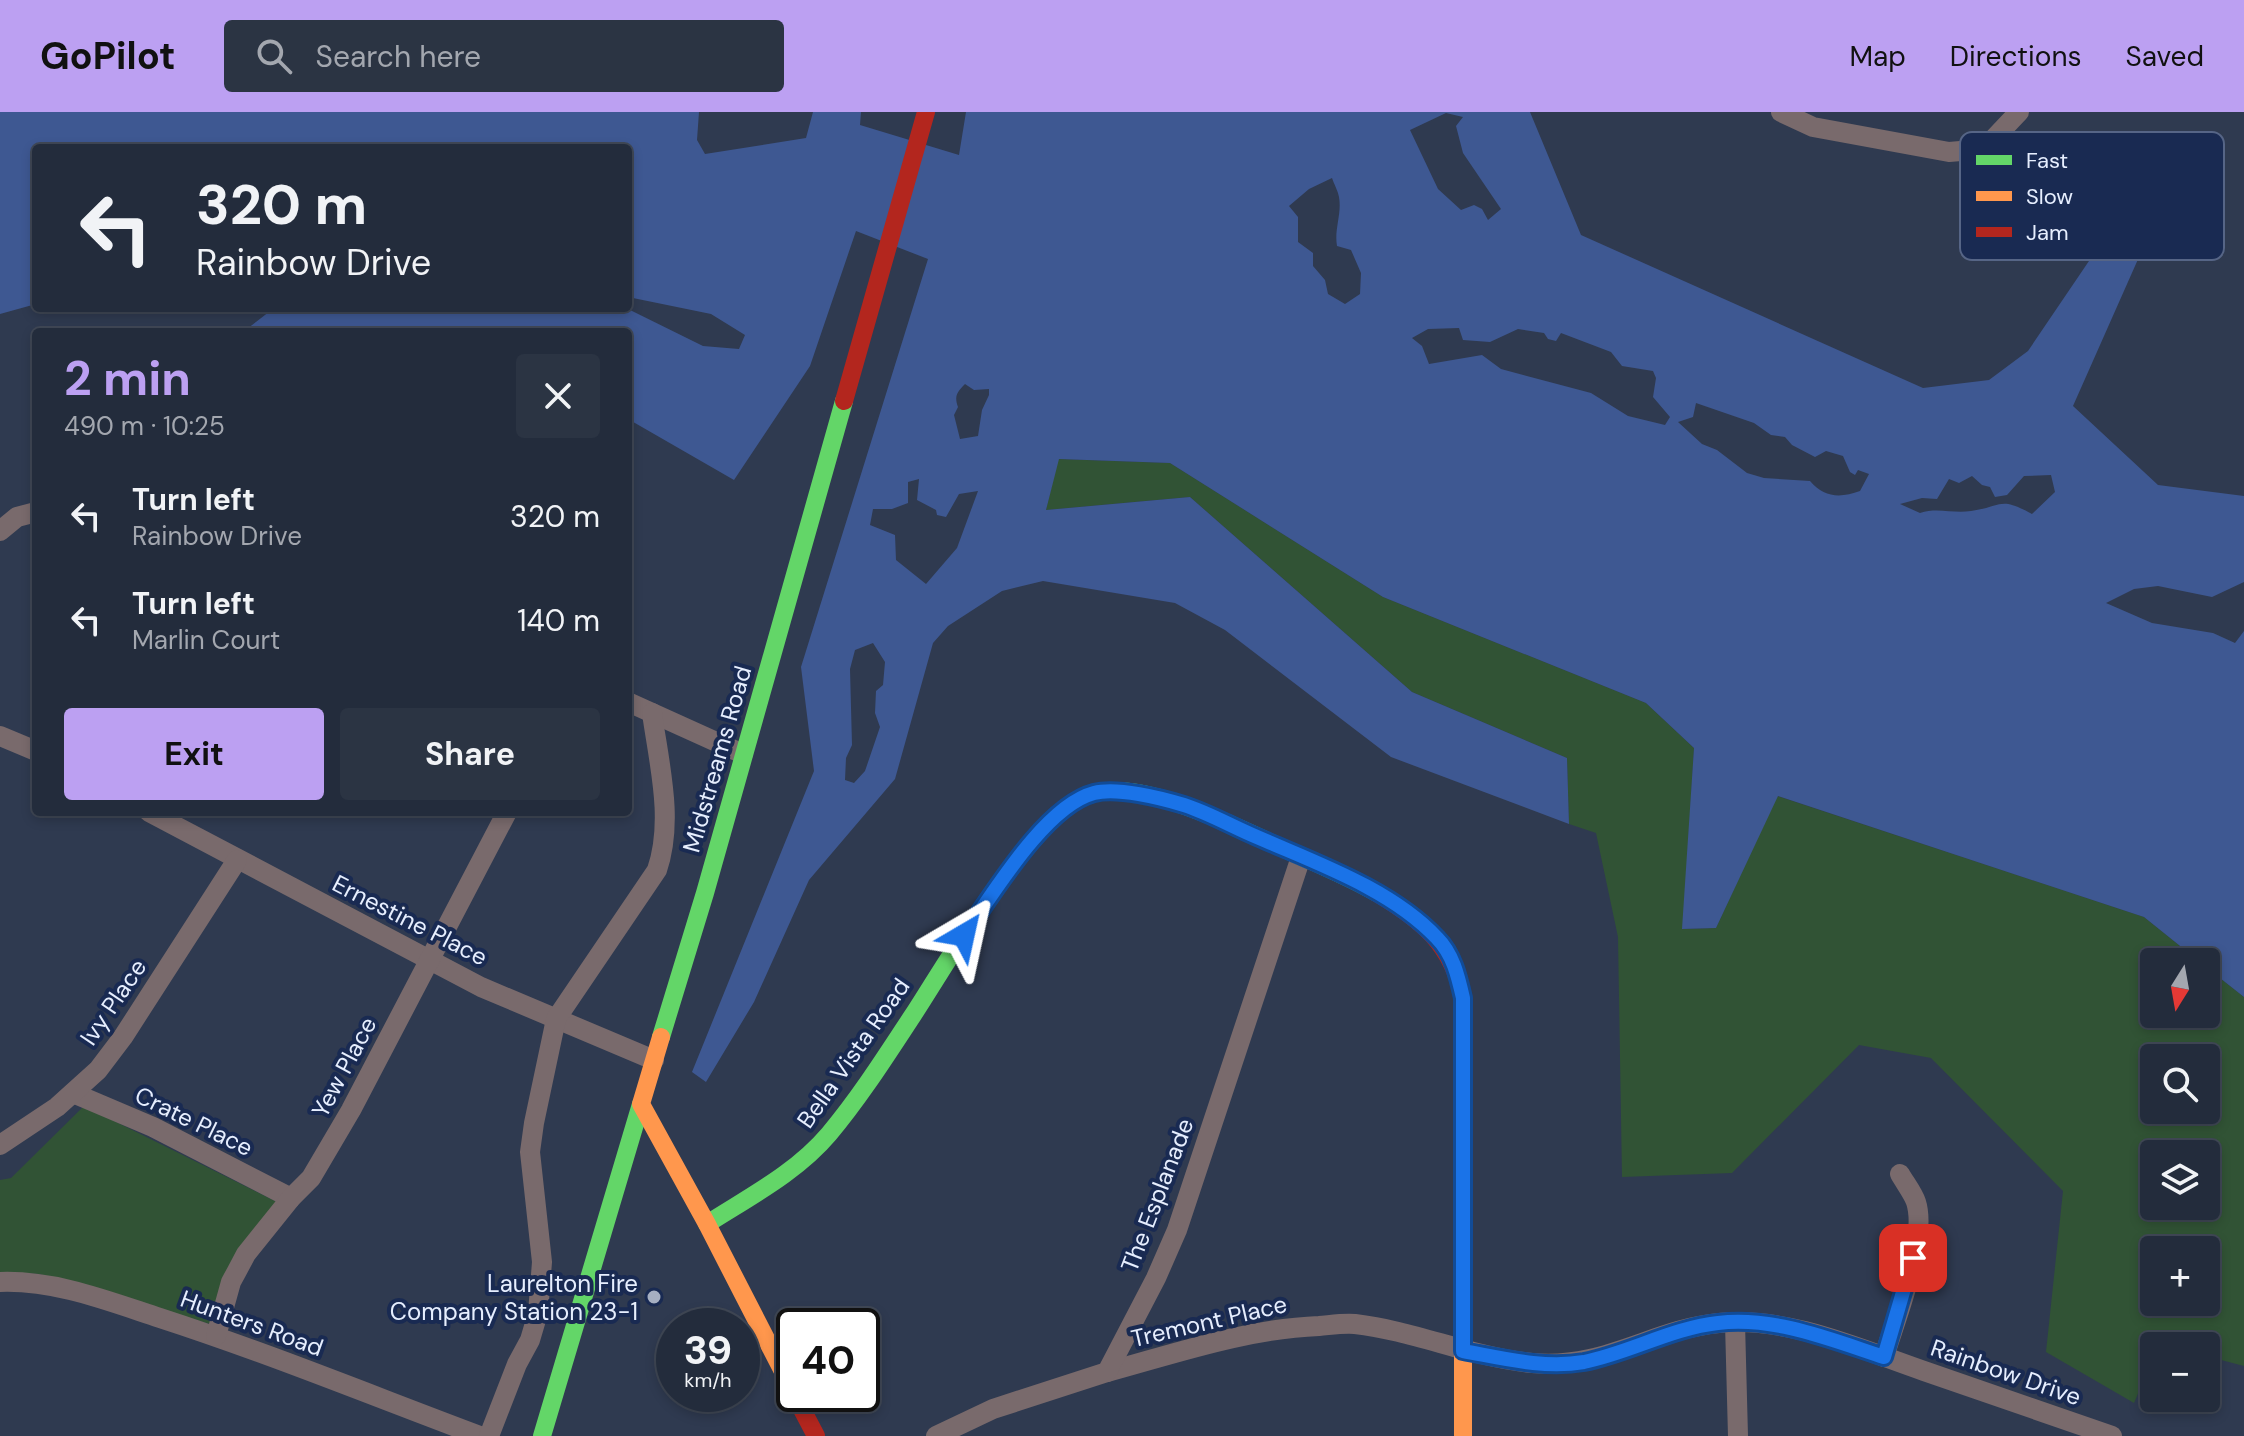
<!DOCTYPE html>
<html lang="en">
<head>
<meta charset="utf-8">
<style>
	:root { --surface:#232c3c; --page:#2b3443; --text:#f1f3f6; --muted:#a3a7af; --line:#404856; --accent:#bca0f2 }
	body { margin:0; font-family:"DM Sans",sans-serif; background:var(--page); color:var(--text); height:100vh; display:flex; flex-direction:column; font-size:30px; white-space:nowrap }
	* { box-sizing:border-box; margin:0 }
	p { font-size:26px; color:var(--muted) }
	.icon { flex:none; width:44px; height:44px; fill:none; stroke:currentColor; stroke-width:2; stroke-linecap:round; stroke-linejoin:round }
	.map { position:relative; flex:1; overflow:hidden }
	.sheet { position:absolute; left:32px; top:216px; width:600px; height:488px; display:flex; flex-direction:column; background:var(--surface); border-radius:8px; box-shadow:0 4px 12px #0003,0 0 0 2px var(--line) }
	.sheet>* { flex:none }
	.banner { position:absolute; left:32px; top:32px; width:600px; height:168px; border-radius:8px; box-shadow:0 4px 12px #0003,0 0 0 2px var(--line); background:#232c3c; color:var(--text); overflow:hidden }
	.needle { width:52px; rotate:191deg }
	.buttons { position:absolute; left:2140px; top:836px; display:grid; gap:16px }
	.buttons a { display:grid; place-items:center; width:80px; height:80px; border-radius:8px; background:var(--surface); box-shadow:0 4px 12px #0003,0 0 0 2px var(--line); font-size:40px }
	.speed { position:absolute; left:656px; top:1196px; display:flex; gap:16px; font-size:40px; font-weight:700; text-align:center }
	.speed>* { display:grid; place-content:center; width:104px; height:104px; border-radius:50%; background:var(--surface); box-shadow:0 4px 12px #0003,0 0 0 2px var(--line); line-height:1 }
	.speed small { font-size:20px; font-weight:400 }
	.speed .limit { border:4px solid #111; border-radius:12px; background:#fff; color:#111 }
	.pin { position:absolute; display:grid; place-items:center; width:68px; height:68px; color:#fff; margin:-34px; border-radius:16px; box-shadow:0 4px 12px #0006 }
	.me { position:absolute; width:88px; margin:-44px; rotate:36deg; stroke-linejoin:round; filter:drop-shadow(0 0 6px #0008) }
	.turn { display:flex; align-items:center; gap:28px; height:168px; padding:0 32px; font-size:36px }
	.turn .icon { width:104px; height:104px; stroke-width:2.5 }
	.turn b { display:block; font-size:56px; line-height:68px }
	.round { display:grid; place-items:center; flex:none; width:84px; height:84px; border-radius:8px; background:var(--page) }
	.headline { display:flex; align-items:center; justify-content:space-between; height:136px; padding:0 32px }
	h1 { font-size:48px; font-weight:700; line-height:60px; color:var(--accent) }
	.action { display:flex; gap:16px; margin-top:auto; padding:16px 32px }
	.action a { flex:1; height:92px; border-radius:8px; background:var(--accent); color:#111; font-size:32px; font-weight:700; line-height:92px; text-align:center }
	.action a+a { background:var(--page); color:var(--text) }
	ul { padding:0; list-style:none }
	li { display:flex; align-items:center; gap:24px; height:104px; padding:0 32px }
	li div { flex:1 }
	li b { display:block; font-size:30px }
	li em { font-style:normal }
	header { display:flex; align-items:center; gap:48px; box-sizing:border-box; height:112px; padding:0 40px; background:var(--accent); color:#111 }
	header strong { font-size:38px }
	nav { display:flex; gap:44px; margin-inline-start:auto; font-size:28px }
	.search { width:560px; height:72px; background:var(--page); display:flex; align-items:center; gap:20px; box-sizing:border-box; padding:0 28px; border-radius:8px; color:var(--muted); font-size:30px }
	.map>svg:first-child { display:block }
	.green { fill:#315335; fill-rule:evenodd }
	.water { fill:#3e5892; fill-rule:evenodd }
	.lines { fill:none; stroke-linecap:round; stroke-linejoin:round }
	.street { stroke:#796a6c; stroke-width:20 }
	.fast { stroke:#63d668; stroke-width:18 }
	.slow { stroke:#ff974d; stroke-width:18 }
	.jam { stroke:#b3261e; stroke-width:18 }
	.route-casing { stroke:#114b97; stroke-width:20 }
	.route { stroke:#1a73e8; stroke-width:14 }
	.poi-dot { fill:#a6afc1; stroke:#192a52; stroke-width:3 }
	.labels { text-anchor:middle; dominant-baseline:central; stroke-width:8; stroke-linejoin:round; paint-order:stroke }
	.street-label { font-size:24px; fill:#e6eefe; stroke:#192a52 }
	.poi-label { font-size:24px; fill:#e6eefe; stroke:#192a52; text-anchor:end }
	.key { fill:#192a52; stroke:#566586; stroke-width:2 }
	.key-label { font-size:22px; fill:#e6eefe }
</style>
</head>
<body>
<header>
<strong>GoPilot</strong>
<div class="search"><svg class="icon" aria-label="search" viewBox="0 0 24 24"><circle cx="10" cy="10" r="6"/><path d="M15 15l6 6"/></svg>Search here</div>
<nav><a>Map</a><a>Directions</a><a>Saved</a></nav>
</header>
<div class="map">
<svg width="2244" height="1324" viewBox="0 0 2244 1324">
	<rect width="100%" height="100%" fill="#2f3a50"/>
	<g class="green">
		<path d="M1058 347 1170 351 1383 485 1646 591 1694 636 1683 817 1716 816 1777 684 2144 805 2200 850H2154V902H2206V855L2244 885V1254L2206 1244V1234L2159 1232 2154 1234V1244L2134 1291 2046 1240 2063 1079 1931 946 1859 933 1732 1061 1622 1065 1618 825 1596 721 1569 712 1567 646 1412 580 1190 385 1046 398ZM2154 946H2206V998H2154ZM2154 1042H2206V1094H2154ZM2154 1138H2206V1190H2154Z"/>
		<path d="M84 994 279 1091 210 1212 39 1162 0 1160V1068L11 1066Z"/>
	</g>
	<path class="water" d="M0 0H699L697 28 705 42 806 26 813 0H861L860 13 959 43 966 0H1530L1581 123 1923 276 1989 268 2028 239 2152 56 2174 66 2073 294 2158 373 2244 384V470L2212 485 2158 474 2134 477 2106 491 2152 511 2213 521 2235 531 2244 519V885L2206 855V850H2200L2144 805 1778 684 1716 816 1682 817 1694 636 1646 591 1383 485 1170 351 1059 347 1046 398 1190 385 1412 580 1567 646 1569 712 1391 645 1225 518 1175 491 1043 469 1002 479 948 514 933 531 895 667 809 768 754 890 706 970 692 960 814 659 801 555 928 147 856 119 810 254 734 368 628 307V220H243L274 196H626L703 234 739 237 745 223 711 202 628 185V36H36V192L0 202ZM1446 1 1463 5 1456 14 1463 41 1501 97 1488 108 1482 97 1474 93 1461 98 1438 77 1410 18ZM1332 66C1334 72 1338 79 1339 85 1342 102 1334 117 1337 134L1351 138 1361 161 1360 182 1345 192 1328 182 1325 168 1313 154V141L1298 130V105L1289 94 1309 77ZM1459 216 1463 228 1490 230 1518 217 1544 221 1548 227 1556 229 1561 221 1611 240 1622 254 1653 259 1656 266 1653 285 1670 305 1665 313 1628 304 1591 281 1501 257 1482 243 1429 252 1422 234 1412 226 1428 217ZM965 272 974 278 989 277V283L982 298 978 324 960 327 954 303 958 295C954 284 957 280 965 272ZM1696 291 1754 311 1771 323 1785 325 1792 333 1815 345 1826 339 1843 344 1850 360 1855 363 1858 358 1869 362 1860 379C1841 386 1824 386 1810 369L1764 366 1747 361 1717 338 1702 332 1678 310 1693 305ZM1972 364 1982 373 1990 375 1995 385 2007 383 2024 364 2051 363 2055 380 2032 402C1999 384 2004 394 1971 399 1953 402 1938 395 1920 401L1900 392 1922 386 1937 387 1949 367 1959 371ZM919 367 917 388 936 398 937 403 946 405 959 382 978 379 957 436 926 472 896 448 895 423 870 413 873 397H892L908 391V370ZM873 531 885 550 883 573 876 579 875 601 880 615 865 659 854 671 845 668 846 646 852 633 850 557 855 538Z"/>
	<g class="lines">
		<g class="street">
			<path d="M1781 0 1813 15 1949 40 1984 37 2019 0"/>
			<path d="M0 419 17 405 36 400"/>
			<path d="M628 590 743 642"/>
			<path d="M0 624 36 639"/>
			<path d="M149 700 481 875 654 948"/>
			<path d="M73 981 153 1015 291 1086"/>
			<path d="M0 1033 57 995 98 958 123 925 237 748"/>
			<path d="M0 1170C55 1168 108 1189 160 1206 268 1241 373 1284 480 1324"/>
			<path d="M1735 1211 1738 1324"/>
			<path d="M216 1224 231 1170 237 1159 246 1142 291 1086 311 1066 351 998 507 700"/>
			<path d="M1884 1245C1895 1208 1928 1127 1916 1090 1913 1081 1905 1071 1900 1062"/>
			<path d="M1107 1260C1177 1241 1246 1217 1319 1214 1331 1213 1343 1211 1355 1212 1415 1219 1471 1245 1532 1251 1604 1258 1653 1217 1719 1211 1788 1204 1860 1237 1924 1259 1986 1280 2049 1302 2112 1324"/>
			<path d="M489 1324 517 1252 530 1228 538 1201 542 1150 530 1040 534 1011 556 907 657 758C674 708 659 652 652 601"/>
			<path d="M936 1324 993 1297 1107 1260 1156 1166 1177 1118 1301 745"/>
		</g>
		<g class="fast">
			<path d="M661 925 705 781 844 289"/>
			<path d="M707 1112C749 1085 796 1061 829 1022 860 985 886 944 913 903 946 853 1037 693 1094 681 1150 669 1238 716 1289 739 1318 752 1349 765 1377 781"/>
			<path d="M542 1324 641 992"/>
		</g>
		<g class="slow">
			<path d="M661 925 641 992 707 1112 794 1281"/>
			<path d="M1463 1092V1324"/>
		</g>
		<g class="jam">
			<path d="M844 289 926 0"/>
			<path d="M1377 781C1422 808 1453 833 1463 886V1092"/>
			<path d="M794 1282 816 1324"/>
		</g>
	</g>
	<g class="lines">
		<g class="route-casing">
			<path id="route" d="M964 823C993 782 1045 694 1094 681 1117 675 1161 686 1184 693 1209 701 1233 715 1257 725 1316 751 1391 777 1437 826 1453 842 1458 864 1463 886V1239C1502 1246 1544 1257 1584 1250 1629 1241 1672 1216 1718 1211 1774 1204 1832 1228 1884 1245L1913 1146"/>
		</g>
		<use href="#route" class="route"/>
	</g>
	<circle class="poi-dot" cx="654" cy="1185" r="8"/>
	<g class="labels">
		<g class="street-label">
			<text transform="translate(717 647) rotate(-74)">Midstreams Road</text>
			<text transform="translate(410 808) rotate(27)">Ernestine Place</text>
			<text transform="translate(113 890) rotate(-56)">Ivy Place</text>
			<text transform="translate(853 941) rotate(-55)">Bella Vista Road</text>
			<text transform="translate(344 955) rotate(-62)">Yew Place</text>
			<text transform="translate(194 1009) rotate(26)">Crate Place</text>
			<text transform="translate(1157 1083) rotate(-69)">The Esplanade</text>
			<text transform="translate(1209 1209) rotate(-13)">Tremont Place</text>
			<text transform="translate(252 1211) rotate(20)">Hunters Road</text>
			<text transform="translate(2006 1260) rotate(19)">Rainbow Drive</text>
		</g>
		<g class="poi-label">
			<text x="638" y="1171">Laurelton Fire<tspan x="638" dy="28">Company Station 23-1</tspan></text>
		</g>
	</g>
	<rect x="1960" y="20" width="264" height="128" rx="12" class="key"/>
	<rect x="1976" y="43" width="36" height="10" fill="#63d668"/>
	<rect x="1976" y="79" width="36" height="10" fill="#ff974d"/>
	<rect x="1976" y="115" width="36" height="10" fill="#b3261e"/>
	<g class="key-label">
		<text x="2026" y="56">Fast</text>
		<text x="2026" y="92">Slow</text>
		<text x="2026" y="128">Jam</text>
	</g>
</svg>
<div class="buttons">
<a><svg class="needle" viewBox="-14 -14 28 28"><path d="M0-13l5 13h-10z" fill="#e53935"/><path d="M0 13l5-13h-10z" fill="#a3a7af"/></svg></a>
<a><svg class="icon" aria-label="search" viewBox="0 0 24 24"><circle cx="10" cy="10" r="6"/><path d="M15 15l6 6"/></svg></a>
<a><svg class="icon" aria-label="layers" viewBox="0 0 24 24"><path d="M12 4l9 5-9 5-9-5zM3 14l9 5 9-5"/></svg></a>
<a>+</a>
<a>−</a>
</div>
<div class="speed"><div>39<small>km/h</small></div><div class="limit">40</div></div>
<div class="pin" style="left:1913px;top:1146px;background:#d93025"><svg class="icon" aria-label="arrive" viewBox="0 0 24 24"><path d="M6 21V4h12l-3 4 3 4H6"/></svg></div>
<svg class="me" style="left:964px;top:823px" viewBox="-20 -20 40 40"><path d="M0-17L14 15 0 8-14 15z" fill="#1a73e8" stroke="#fff" stroke-width="4"/></svg>
<div class="banner">
<div class="turn"><svg class="icon" aria-label="left" viewBox="0 0 24 24"><path d="M17 20v-9H6M10 6l-5 5 5 5"/></svg><div><b>320 m</b>Rainbow Drive</div></div>
</div>
<section class="sheet">
<div class="headline"><div><h1>2 min</h1><p>490 m · 10:25</p></div><a class="round"><svg class="icon" aria-label="close" viewBox="0 0 24 24"><path d="M6 6l12 12M18 6L6 18"/></svg></a></div>
<ul>
<li><svg class="icon" aria-label="left" viewBox="0 0 24 24"><path d="M17 20v-9H6M10 6l-5 5 5 5"/></svg><div><b>Turn left</b><p>Rainbow Drive</p></div><em>320 m</em></li>
<li><svg class="icon" aria-label="left" viewBox="0 0 24 24"><path d="M17 20v-9H6M10 6l-5 5 5 5"/></svg><div><b>Turn left</b><p>Marlin Court</p></div><em>140 m</em></li>
</ul>
<div class="action"><a>Exit</a><a>Share</a></div>
</section>
</div>
</body>
</html>
